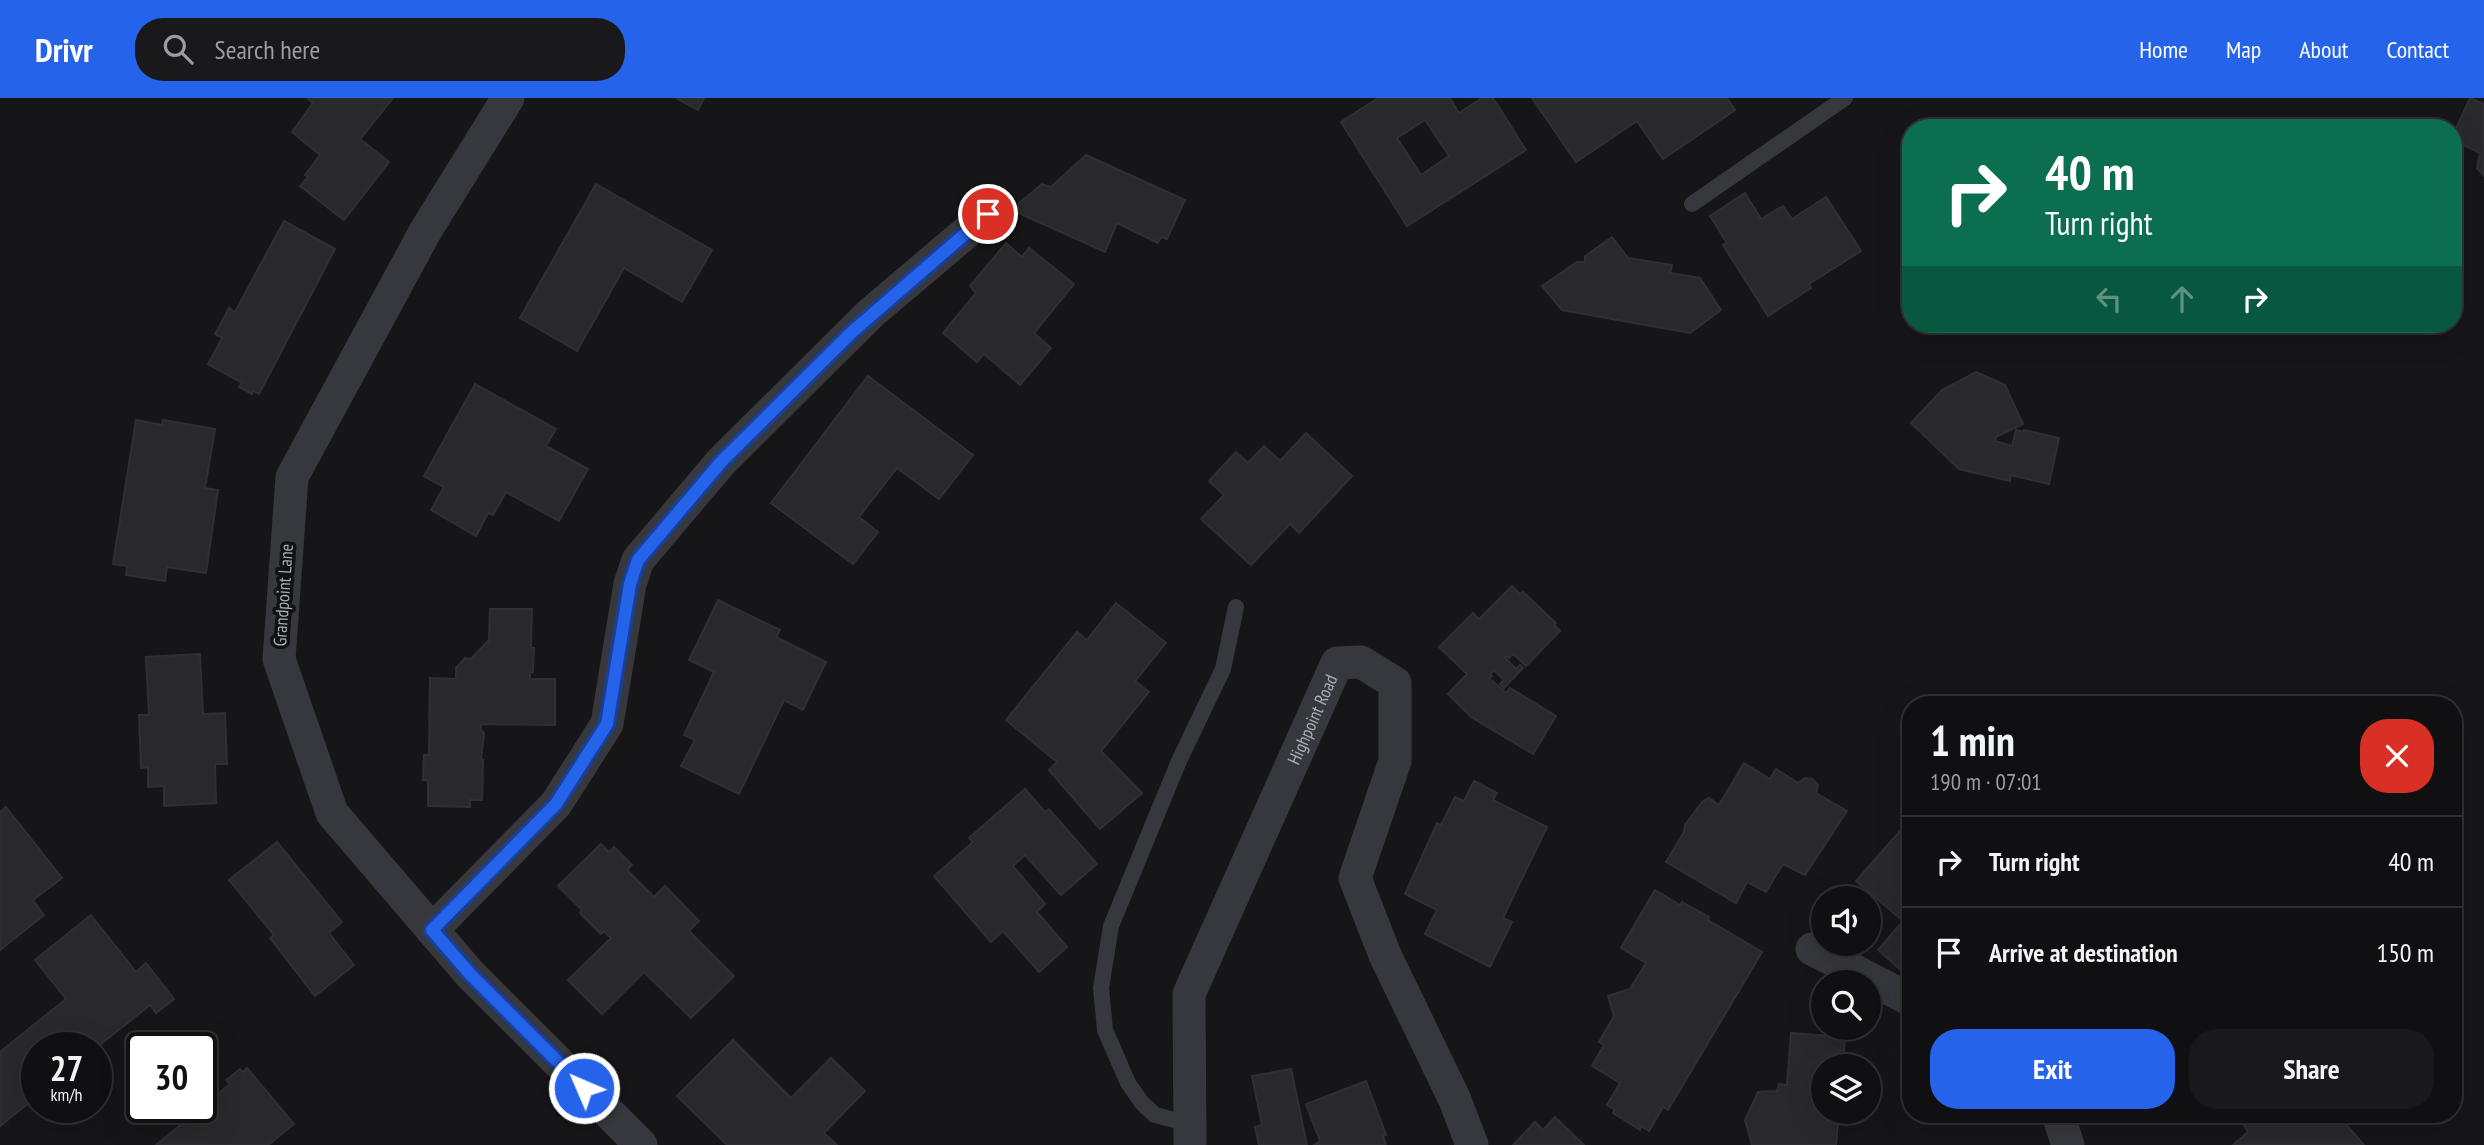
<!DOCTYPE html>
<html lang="en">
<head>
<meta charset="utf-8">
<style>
	:root { --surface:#101012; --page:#19191b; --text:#f1f3f6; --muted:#9c9d9f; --line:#303032; --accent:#2563eb }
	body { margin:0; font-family:"PT Sans Narrow",sans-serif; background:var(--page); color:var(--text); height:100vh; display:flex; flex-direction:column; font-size:26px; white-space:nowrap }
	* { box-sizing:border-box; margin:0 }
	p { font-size:23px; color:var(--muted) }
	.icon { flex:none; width:38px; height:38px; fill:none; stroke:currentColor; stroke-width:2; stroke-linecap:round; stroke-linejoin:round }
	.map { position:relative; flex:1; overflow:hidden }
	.sheet { position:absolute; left:1902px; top:598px; width:560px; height:427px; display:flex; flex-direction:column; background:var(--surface); border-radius:28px; box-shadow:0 7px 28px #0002,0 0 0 2px var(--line) }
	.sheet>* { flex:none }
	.guide { position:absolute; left:1902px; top:21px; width:560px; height:214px; border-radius:28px; box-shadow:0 7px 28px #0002,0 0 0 2px var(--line); background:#0b6e4f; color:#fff; overflow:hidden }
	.fabs { position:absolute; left:1811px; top:788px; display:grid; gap:14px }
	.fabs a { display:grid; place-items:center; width:70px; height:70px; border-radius:50%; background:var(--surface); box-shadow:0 7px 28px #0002,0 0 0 2px var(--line); font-size:35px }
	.speed { position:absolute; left:21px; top:934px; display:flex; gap:14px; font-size:35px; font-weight:700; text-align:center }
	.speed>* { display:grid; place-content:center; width:91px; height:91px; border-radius:50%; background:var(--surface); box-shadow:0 7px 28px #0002,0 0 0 2px var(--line); line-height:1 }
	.speed small { font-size:18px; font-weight:400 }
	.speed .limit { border:4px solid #111; border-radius:10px; background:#fff; color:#111 }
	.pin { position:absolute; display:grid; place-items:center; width:60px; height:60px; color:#fff; margin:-30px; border:4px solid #fff; border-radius:50%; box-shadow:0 2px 7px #0007 }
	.me { position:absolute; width:77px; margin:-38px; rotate:315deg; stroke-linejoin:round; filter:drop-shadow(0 0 5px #0008) }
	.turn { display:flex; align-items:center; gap:24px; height:147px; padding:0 28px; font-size:32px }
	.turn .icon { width:91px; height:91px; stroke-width:2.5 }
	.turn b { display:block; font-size:49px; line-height:60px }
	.lanes { display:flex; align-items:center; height:66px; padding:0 28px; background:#0003; justify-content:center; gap:35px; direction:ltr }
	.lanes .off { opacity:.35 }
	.round { display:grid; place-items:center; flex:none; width:74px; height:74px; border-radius:28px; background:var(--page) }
	.overview { display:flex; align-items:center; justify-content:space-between; height:119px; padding:0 28px }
	h1 { font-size:42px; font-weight:700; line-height:52px }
	.button { display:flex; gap:14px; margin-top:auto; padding:14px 28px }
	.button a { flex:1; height:80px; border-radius:28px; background:var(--accent); color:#fff; font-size:28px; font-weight:700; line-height:80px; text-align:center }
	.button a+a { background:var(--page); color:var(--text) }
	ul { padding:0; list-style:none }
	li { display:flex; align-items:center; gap:21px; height:91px; padding:0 28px; border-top:2px solid var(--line) }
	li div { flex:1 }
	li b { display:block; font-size:26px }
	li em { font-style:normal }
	header { display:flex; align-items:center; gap:42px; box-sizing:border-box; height:98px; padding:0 35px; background:var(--accent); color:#fff }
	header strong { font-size:33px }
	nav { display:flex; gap:38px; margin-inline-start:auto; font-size:24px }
	.search { width:490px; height:63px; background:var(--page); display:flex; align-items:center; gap:18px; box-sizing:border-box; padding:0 24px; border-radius:28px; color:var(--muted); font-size:26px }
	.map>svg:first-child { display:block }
	.building { fill:#29292c; stroke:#303034; stroke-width:2; fill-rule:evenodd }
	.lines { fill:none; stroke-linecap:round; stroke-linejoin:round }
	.lane { stroke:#37383d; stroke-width:16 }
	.street { stroke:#37383d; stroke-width:33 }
	.route-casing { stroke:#184099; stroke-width:18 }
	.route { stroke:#2563eb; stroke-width:12 }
	.labels { text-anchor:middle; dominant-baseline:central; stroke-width:7; stroke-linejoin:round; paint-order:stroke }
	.street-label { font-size:18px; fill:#a8adb8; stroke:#111113 }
</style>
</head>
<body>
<header>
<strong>Drivr</strong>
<div class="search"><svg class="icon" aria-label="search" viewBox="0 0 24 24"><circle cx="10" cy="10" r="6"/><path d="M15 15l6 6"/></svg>Search here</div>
<nav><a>Home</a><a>Map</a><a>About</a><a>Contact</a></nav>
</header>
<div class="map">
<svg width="2484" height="1047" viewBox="0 0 2484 1047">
	<rect width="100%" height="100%" fill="#161618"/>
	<g class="building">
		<path d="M307 0H393L360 41 389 64 344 122 300 88 308 79 305 77 320 57 292 34 313 5Z"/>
		<path d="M676 0H704L698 12Z"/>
		<path d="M1378 0H1450L1459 15 1482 0H1493L1526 52 1407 128 1341 24ZM1425 22 1449 58 1421 77 1397 40Z"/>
		<path d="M1532 0H1727L1735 12 1663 61 1637 23 1576 64Z"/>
		<path d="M2470 0 2484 6V78L2477 70 2480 55 2454 42V35Z"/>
		<path d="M1086 57 1185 102 1167 141 1161 139 1158 145 1117 125 1105 154 1016 114 1019 111 1013 110 1042 86 1051 89Z"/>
		<path d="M596 86 712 152 682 204 624 170 577 253 520 220Z"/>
		<path d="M1745 95 1761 121 1783 108 1792 121 1826 99 1861 153 1809 186 1811 190 1768 218 1723 147 1727 145 1710 118Z"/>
		<path d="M284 123 335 151 259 296 253 293 252 296 239 289 242 285 208 266 222 240 215 236 229 210 235 214Z"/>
		<path d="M1612 139 1628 160 1672 167 1670 175 1700 180 1721 212 1690 235 1562 212 1542 188 1577 164H1585V158Z"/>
		<path d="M1006 145 1022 159 1029 150 1074 186 1034 235 1051 250 1020 287 984 256 977 264 943 235 976 195 970 188Z"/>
		<path d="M1976 274 2005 287 2023 326 1996 339 1995 343 2012 348 2016 332 2024 334V332L2059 340 2049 386 2011 377 2010 383 1959 371 1911 325 1942 292Z"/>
		<path d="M868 278 973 357 939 401 897 370 859 419 878 434 853 466 771 405Z"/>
		<path d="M475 286 556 331 546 348 588 371 559 423 506 394 493 417 488 415 476 438 431 412 444 389 424 378Z"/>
		<path d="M136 322 162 327 163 322 215 331 205 390 218 392 206 475 167 469 165 483 126 477 127 468 113 466Z"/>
		<path d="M1306 335 1352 378 1299 435 1290 426 1251 467 1201 421 1224 397 1209 383 1236 354 1248 365 1264 348 1280 363Z"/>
		<path d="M1512 488 1520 496 1523 494 1556 525 1554 527 1560 533 1526 568 1513 556 1509 560 1507 558 1505 560 1516 571 1520 567 1523 570 1504 590 1500 586 1504 582 1494 572 1490 576 1492 578 1489 580 1506 595 1510 590 1556 618 1533 656 1471 619 1448 596 1467 576 1439 549 1473 515 1479 521Z"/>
		<path d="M718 502 780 532 776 539 826 564 803 612 784 602 739 696 681 668 695 642 684 637 714 574 689 562Z"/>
		<path d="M1116 505 1166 545 1135 583 1149 594 1101 653 1142 695 1100 731 1049 672 1057 664 1006 622 1077 534 1087 542Z"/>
		<path d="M490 511H532L531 550H534L533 574 530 575V581H555V627L481 626V632L484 635 481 662H483L482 702H470V709L428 708V682H423L424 657H429L430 580 456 581V570L465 560 471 561 489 542Z"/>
		<path d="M200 556 203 616 225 615 227 666H215L216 705 164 708V688L148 689V669L141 670 139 617H149L146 559Z"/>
		<path d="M1744 665 1770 681 1776 671 1798 685 1805 680 1812 681 1818 687 1816 695 1847 713 1805 777 1783 766 1766 794 1747 784 1736 805 1666 764 1684 734 1685 727 1703 703 1709 700 1719 707Z"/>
		<path d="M1474 683 1497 695 1493 702 1547 729 1503 820 1512 824 1490 869 1425 836 1437 812 1405 796 1437 725 1441 727 1455 699 1464 703Z"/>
		<path d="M1025 691 1045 714 1049 711 1097 766 1061 797 1025 757 1013 768 1045 806 1037 814 1067 849 1039 874 1003 833 991 844 934 778 973 744 969 740Z"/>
		<path d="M6 709 62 780 33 802 44 817 0 852V714Z"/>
		<path d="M1900 733 1911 742V881L1878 852 1903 823 1856 783Z"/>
		<path d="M277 744 342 824 329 835 354 867 315 898 270 840 274 837 229 782Z"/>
		<path d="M601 746 609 754 614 749 632 767 627 772 654 799 665 788 699 823 689 833 734 878 691 920 644 874 602 916 568 882 611 840 604 833 601 836 580 815 582 812 558 788Z"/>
		<path d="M1655 792 1680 807 1682 804 1709 819 1708 822 1762 854 1668 1012 1663 1009 1649 1033 1641 1028 1640 1032 1613 1015 1615 1012 1607 1007 1620 985 1592 968 1604 947 1599 944 1614 918 1608 898 1630 891 1646 865 1621 850Z"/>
		<path d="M91 817 136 874 146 865 174 901 156 915 150 907 96 950H37V1003L35 1000 0 1028V954L66 901 35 862Z"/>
		<path d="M1791 935 1845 939 1843 968H1824V1013H1839L1836 1047H1752L1745 1022 1758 994 1777 993 1779 986 1787 987Z"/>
		<path d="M733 942 791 1000 831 960 865 993 824 1035 837 1047H727L677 998Z"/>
		<path d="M247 970 294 1026 268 1047H156L230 986 226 982 240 971 243 974Z"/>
		<path d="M1291 971 1307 1047H1259L1255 1029 1262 1027 1252 978Z"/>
		<path d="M1366 983 1386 1037 1383 1038 1386 1047H1314L1320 1043 1306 1006Z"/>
		<path d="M2239 1017H2338L2364 1047H2233L2248 1034Z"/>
		<path d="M1555 1019 1584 1047H1513L1535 1024 1543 1032Z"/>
	</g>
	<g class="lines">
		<g class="lane">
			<path d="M1692 106 1845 0"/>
			<path d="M1190 1026 1155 1017 1142 1005 1128 985 1105 932 1101 890 1111 828 1179 663 1223 571 1236 509"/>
		</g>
		<g class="street">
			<path d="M508 0 426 132 292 379 279 561 332 715 470 876 641 1047"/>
			<path d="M432 832 556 706 607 626 630 486 638 462 721 364 871 215 988 116"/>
			<path d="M1812 851 1911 902"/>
			<path d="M2058 1017 2068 1047"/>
			<path id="s1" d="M1190 1047 1189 896 1337 565 1361 564 1395 585V663L1355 780 1385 857 1455 1002 1472 1047"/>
		</g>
	</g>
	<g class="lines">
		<g class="route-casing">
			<path id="route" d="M584 990 470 876 432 832 556 706 607 626 630 486 638 462 721 364 852 234 988 116"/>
		</g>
		<use href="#route" class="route"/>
	</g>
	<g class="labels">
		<g class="street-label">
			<text transform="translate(283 497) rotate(-86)">Grandpoint Lane</text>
			<text stroke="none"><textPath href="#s1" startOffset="452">Highpoint Road</textPath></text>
		</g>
	</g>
</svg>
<div class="fabs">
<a><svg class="icon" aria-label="sound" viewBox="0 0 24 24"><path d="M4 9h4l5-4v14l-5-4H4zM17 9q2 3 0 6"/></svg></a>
<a><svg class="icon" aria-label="search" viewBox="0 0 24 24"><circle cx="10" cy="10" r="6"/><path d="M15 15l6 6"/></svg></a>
<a><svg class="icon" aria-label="layers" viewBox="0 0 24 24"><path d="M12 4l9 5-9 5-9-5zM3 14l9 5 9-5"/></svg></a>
</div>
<div class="speed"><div>27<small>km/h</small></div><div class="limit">30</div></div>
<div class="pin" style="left:988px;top:116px;background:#d93025"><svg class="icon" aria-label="arrive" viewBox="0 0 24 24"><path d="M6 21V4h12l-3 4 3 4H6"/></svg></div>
<svg class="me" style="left:584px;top:990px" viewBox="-20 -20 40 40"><circle r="17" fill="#2563eb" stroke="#fff" stroke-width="3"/><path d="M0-11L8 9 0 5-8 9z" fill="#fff"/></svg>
<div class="guide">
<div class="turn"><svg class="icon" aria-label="right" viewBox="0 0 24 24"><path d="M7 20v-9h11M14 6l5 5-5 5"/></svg><div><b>40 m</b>Turn right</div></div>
<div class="lanes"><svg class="icon off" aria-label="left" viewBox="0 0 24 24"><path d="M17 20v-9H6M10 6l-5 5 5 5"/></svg><svg class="icon off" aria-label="ahead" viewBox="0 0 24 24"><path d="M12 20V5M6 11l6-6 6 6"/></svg><svg class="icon" aria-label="right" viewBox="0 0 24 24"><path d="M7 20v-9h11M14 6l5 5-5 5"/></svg></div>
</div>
<section class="sheet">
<div class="overview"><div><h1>1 min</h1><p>190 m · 07:01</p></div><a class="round" style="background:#d93025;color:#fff"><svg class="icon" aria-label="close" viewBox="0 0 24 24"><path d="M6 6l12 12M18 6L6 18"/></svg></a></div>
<ul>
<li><svg class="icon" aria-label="right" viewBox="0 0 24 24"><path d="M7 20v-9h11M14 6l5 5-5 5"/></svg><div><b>Turn right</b></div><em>40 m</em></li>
<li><svg class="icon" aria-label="arrive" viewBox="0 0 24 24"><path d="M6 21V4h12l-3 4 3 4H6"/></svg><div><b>Arrive at destination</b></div><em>150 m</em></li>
</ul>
<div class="button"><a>Exit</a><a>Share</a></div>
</section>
</div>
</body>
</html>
